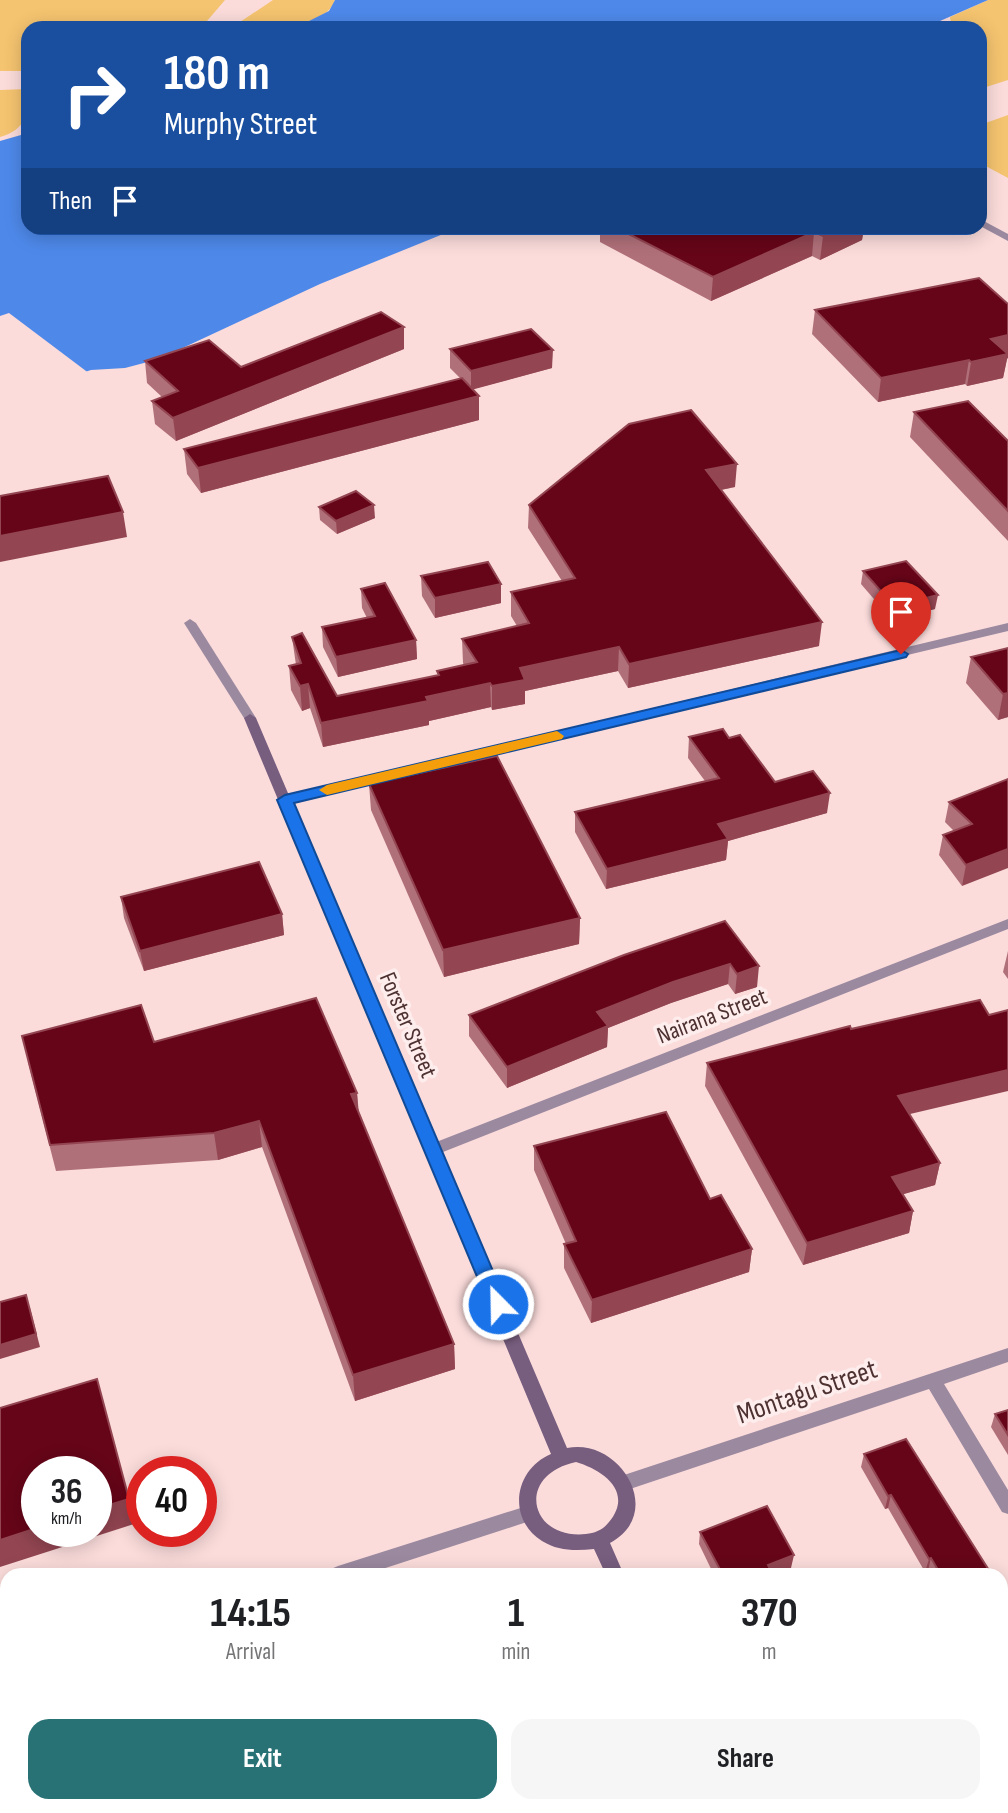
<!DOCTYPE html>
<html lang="en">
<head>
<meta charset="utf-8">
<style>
	:root { --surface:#fff; --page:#f6f6f6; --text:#202124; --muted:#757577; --accent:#287276 }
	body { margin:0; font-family:"Sofia Sans Condensed",sans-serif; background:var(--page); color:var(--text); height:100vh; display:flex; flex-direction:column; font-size:26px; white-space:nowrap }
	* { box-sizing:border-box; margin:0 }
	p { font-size:23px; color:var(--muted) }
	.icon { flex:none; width:38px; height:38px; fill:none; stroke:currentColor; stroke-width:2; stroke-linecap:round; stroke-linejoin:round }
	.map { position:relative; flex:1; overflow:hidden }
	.panel { position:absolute; left:0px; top:1568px; width:1008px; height:245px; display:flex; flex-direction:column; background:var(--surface); border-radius:21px 21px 0 0; box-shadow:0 4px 18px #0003 }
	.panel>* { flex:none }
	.guide { position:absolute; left:21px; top:21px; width:966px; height:214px; border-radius:21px; box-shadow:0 4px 18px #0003; background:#1a4fa0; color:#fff; overflow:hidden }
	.speed { position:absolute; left:21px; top:1456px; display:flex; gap:14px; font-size:35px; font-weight:700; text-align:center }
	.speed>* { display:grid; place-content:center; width:91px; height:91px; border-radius:50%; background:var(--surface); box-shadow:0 4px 18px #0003; line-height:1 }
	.speed small { font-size:18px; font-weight:400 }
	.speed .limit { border:10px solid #d22; background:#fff; color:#111 }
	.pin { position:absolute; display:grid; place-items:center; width:60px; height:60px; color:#fff; margin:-72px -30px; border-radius:50% 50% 50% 0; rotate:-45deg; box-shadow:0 0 7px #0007 }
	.pin .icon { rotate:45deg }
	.me { position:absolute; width:77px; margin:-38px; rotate:337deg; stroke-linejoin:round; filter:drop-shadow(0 0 5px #0008) }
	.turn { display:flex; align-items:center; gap:24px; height:147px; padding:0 28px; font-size:32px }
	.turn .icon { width:91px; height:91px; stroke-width:2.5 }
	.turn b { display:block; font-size:49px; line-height:60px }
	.then { display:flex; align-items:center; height:66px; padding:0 28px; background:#0003; gap:14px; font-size:26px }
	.eta { display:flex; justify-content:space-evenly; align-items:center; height:119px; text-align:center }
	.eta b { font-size:42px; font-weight:700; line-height:49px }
	.button { display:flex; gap:14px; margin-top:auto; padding:14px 28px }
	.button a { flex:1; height:80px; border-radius:21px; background:var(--accent); color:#fff; font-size:28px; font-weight:700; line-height:80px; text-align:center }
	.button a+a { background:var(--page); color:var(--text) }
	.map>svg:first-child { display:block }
	.green { fill:#f5c470 }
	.water { fill:#4e89ea }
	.pier { fill:#fbdcdb }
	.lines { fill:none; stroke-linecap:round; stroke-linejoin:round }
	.street { fill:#9b899f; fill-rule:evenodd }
	.secondary { fill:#775d7e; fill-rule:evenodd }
	.wall { fill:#b0707a }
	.shaded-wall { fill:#934652 }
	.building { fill:#660518; stroke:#934652; stroke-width:2 }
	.route { fill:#1a73e8; stroke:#114b97; stroke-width:2 }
	.slow { fill:#f59e0b }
	.labels { text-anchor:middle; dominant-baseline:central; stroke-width:7; stroke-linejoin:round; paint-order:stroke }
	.street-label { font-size:24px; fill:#4e3131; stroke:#fdedec }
	.near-street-label { font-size:28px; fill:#4e3131; stroke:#fdedec }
</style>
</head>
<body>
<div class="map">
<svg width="1008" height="1813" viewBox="0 0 1008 1813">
	<rect width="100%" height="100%" fill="#fbdcdb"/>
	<g class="green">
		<path d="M0 0H225L201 28H28V71H0Z"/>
		<path d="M273 0H335C323 33 259 28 231 28Z"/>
		<path d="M988 0H1008V80L980 89V28H952L950 17Z"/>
		<path d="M28 89C28 114 27 129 0 137V90Z"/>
		<path d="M1008 115V178L980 163V125Z"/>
	</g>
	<g class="water">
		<path d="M335 0H988L924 28H295L329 11Z"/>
		<path d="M28 133V228H458L320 284 159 359 125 368 91 370 0 400V141Z"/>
	</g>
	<path class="pier" d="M9 313 90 374 0 404V316Z"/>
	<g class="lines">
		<g class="street">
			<path d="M980 219 1008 234V241L980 226Z"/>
			<path d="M190 619 196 623 256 718 254 721 250 722 244 718 184 623Z"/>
			<path d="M1008 623V631L285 804 278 800 285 796Z"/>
			<path d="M1008 919V929L438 1154 432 1156 426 1154 424 1150 426 1146Z"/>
			<path d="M1008 1348V1362L944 1384 1008 1490V1514L1002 1512 929 1389 624 1491 618 1489 615 1483 618 1477 624 1475Z"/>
			<path d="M530 1505 536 1507 539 1513 536 1519 530 1521 364 1575H329L331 1569 338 1566Z"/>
			<path d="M7 1680V1698L0 1701V1683Z"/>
			<path d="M213 1806H233L235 1813H215Z"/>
		</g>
		<g class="secondary">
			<path d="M250 714 256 718 567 1448C620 1437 666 1513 610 1543L624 1575H606L594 1549C575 1551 558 1551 542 1541 506 1518 515 1469 551 1454L244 718ZM576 1462C603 1470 634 1492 609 1522 603 1530 595 1533 586 1534 529 1540 515 1475 576 1462Z"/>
			<path d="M708 1806H728L731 1813H711Z"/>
		</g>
	</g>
	<g class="wall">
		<path d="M600 228H864L862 240 820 260 812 256 711 301 600 242Z"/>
		<path d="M815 310 1007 359 1003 378 967 386 965 384 878 402 812 334Z"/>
		<path d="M404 349 176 441 155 424 152 401 162 397 147 383 145 361 241 367Z"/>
		<path d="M450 349 552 368 473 389 479 396V420L201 493 187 474 184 449 461 379 450 368Z"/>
		<path d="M914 412 1008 441V541L910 437Z"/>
		<path d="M735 487 721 490 819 646 628 688 618 671 525 691V704L492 710 491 707 429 721V725L323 747 310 708 302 711 291 690 289 666 296 665 292 637 337 696 438 675 437 671 464 665 463 663 462 639 517 626 511 616V592L562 581 528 528 529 505Z"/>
		<path d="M319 507 375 518 337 534 320 520Z"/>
		<path d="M863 571 935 609 892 620 861 584Z"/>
		<path d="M421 576 501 603 435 618 422 596Z"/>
		<path d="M361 589 416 640 417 659 338 677 323 647 322 627 367 618 362 608Z"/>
		<path d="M1008 648V717L998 720 966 683 971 657Z"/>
		<path d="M689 737 729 738 775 782 827 813 728 841 726 860 606 889 575 832V812L705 781 688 758Z"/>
		<path d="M1008 779 962 886 939 855 943 835 954 831 945 822 949 802Z"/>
		<path d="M369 784 580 918 579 944 444 977 371 810Z"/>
		<path d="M121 897 282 914 284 935 144 971 124 918Z"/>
		<path d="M725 921 757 987 735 994 728 984 671 1003 608 1028 607 1047 507 1088 469 1036V1015Z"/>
		<path d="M1008 951V979L1003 972Z"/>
		<path d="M154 1042 357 1093 359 1114 454 1344 455 1369 355 1401 262 1147 218 1160 56 1171 28 1062Z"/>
		<path d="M707 1063 909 1114 940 1163 935 1185 903 1194 913 1211 909 1233 803 1265 705 1086Z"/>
		<path d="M534 1146 710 1199 752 1249 749 1272 591 1323 564 1268V1244H566L534 1170Z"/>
		<path d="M1008 1410V1455L991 1427 995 1414Z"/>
		<path d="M864 1454 992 1575H930L928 1571 925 1572 888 1508 885 1509 861 1467Z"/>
		<path d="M700 1532 791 1568 773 1575H714L699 1544Z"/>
		<path d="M1007 1614 1008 1616V1721L1001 1710Z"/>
		<path d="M328 1806H386L387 1813H330Z"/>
		<path d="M810 1806H890L894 1813H814Z"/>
	</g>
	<g class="shaded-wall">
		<path d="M842 228H864L862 240 820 260 823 236Z"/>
		<path d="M814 232 812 256 711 301 713 277Z"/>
		<path d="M404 327V349L176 441 173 418Z"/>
		<path d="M1008 335V358L1007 359 1003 378 967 386 971 362 991 339Z"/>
		<path d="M553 350 552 368 471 390V371Z"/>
		<path d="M969 360 965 384 878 402 881 378Z"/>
		<path d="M479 396V420L201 493 198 468Z"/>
		<path d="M737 464 735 487 705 493 706 470Z"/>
		<path d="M374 505 375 518 337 534 336 521Z"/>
		<path d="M123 512 127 537 0 562V536Z"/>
		<path d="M501 584V603L435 618V598Z"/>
		<path d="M938 595 935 609 892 620 894 606Z"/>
		<path d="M822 622 819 646 628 688 629 664Z"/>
		<path d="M416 640 417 659 338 677 336 657Z"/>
		<path d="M619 647 618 671 525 691V704L492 710V686L520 668Z"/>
		<path d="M490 683 491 707 429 721V725L323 747 321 723 426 697Z"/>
		<path d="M308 684 310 708 302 711 300 686Z"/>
		<path d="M1008 693V717L998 720 1003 694Z"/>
		<path d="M830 793 827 813 728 841 726 860 606 889 607 869 718 824Z"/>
		<path d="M1008 849V868L962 886 966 865Z"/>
		<path d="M282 914 284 935 144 971 140 951Z"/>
		<path d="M580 918 579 944 444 977 443 950Z"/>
		<path d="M730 964 728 984 671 1003 608 1028 607 1047 507 1088V1067L597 1012 673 982Z"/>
		<path d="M759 966 757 987 735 994 737 974Z"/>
		<path d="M1008 1070V1091L893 1118 898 1096Z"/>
		<path d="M357 1093 359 1119 351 1094Z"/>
		<path d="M259 1121 262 1147 218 1160 214 1133Z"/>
		<path d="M940 1163 935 1185 887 1199 892 1177Z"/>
		<path d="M913 1211 909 1233 803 1265 807 1243Z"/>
		<path d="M752 1249 749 1272 591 1323 592 1300Z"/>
		<path d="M30 1308 40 1347 0 1359V1345Z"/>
		<path d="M454 1344 455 1369 355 1401 353 1375Z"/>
		<path d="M891 1495 888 1508 885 1509 888 1496Z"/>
		<path d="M129 1499 134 1524 0 1567V1540L37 1528V1531H96V1509Z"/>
		<path d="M794 1555 791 1568 773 1575 768 1565Z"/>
		<path d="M931 1558 928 1571 925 1572 929 1559Z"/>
		<path d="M1008 1605V1610L1006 1617 1003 1607Z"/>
		<path d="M1005 1698 1001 1710V1699Z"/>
		<path d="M284 1806H307L287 1813H285Z"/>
		<path d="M386 1806 387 1813H365Z"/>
	</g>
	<g class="building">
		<path d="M617 228H842L823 236 814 232 713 277Z"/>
		<path d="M979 278 1008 304V335L991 339 1008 354 971 362 969 360 881 378 815 310Z"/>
		<path d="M381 312 404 327 173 418 152 401 178 391 145 361 209 340 241 367Z"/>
		<path d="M531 329 553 350 471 371 450 349Z"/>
		<path d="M462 378 479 396 198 468 184 449Z"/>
		<path d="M968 401 1008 441V511L914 412Z"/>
		<path d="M691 410 737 464 706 470 822 622 629 664 619 647 520 668 525 680 492 686 490 683 426 697 428 701 321 723 308 684 300 686 289 666 301 663 292 637 302 633 337 696 439 675 437 671 477 662 462 639 529 623 511 592 575 578 529 505 629 424Z"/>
		<path d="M108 476 123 512 0 536V496Z"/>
		<path d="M356 491 374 505 336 521 319 507Z"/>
		<path d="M906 561 938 595 894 606 863 571Z"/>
		<path d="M488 562 501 584 435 598 421 576Z"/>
		<path d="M385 583 416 640 336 657 322 627 375 616 361 589Z"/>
		<path d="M1008 648V693L1003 694 971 657Z"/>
		<path d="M723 729 729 738 740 735 775 782 813 771 830 793 718 824 728 839 607 869 575 812 719 778 689 737Z"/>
		<path d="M497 756 580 918 443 950 369 784Z"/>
		<path d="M1008 779V849L966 865 943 835 972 824 949 802Z"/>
		<path d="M259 862 282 914 140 951 121 897Z"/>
		<path d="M725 921 759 966 737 974 730 964 673 982 597 1012 608 1026 507 1067 469 1015 624 955Z"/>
		<path d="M316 998 357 1093 351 1094 454 1344 353 1375 259 1121 214 1133 50 1145 22 1036 141 1005 154 1042Z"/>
		<path d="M980 1000 989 1015 1008 1010V1070L898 1096 940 1163 892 1177 913 1211 807 1243 707 1063 850 1026 851 1029Z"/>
		<path d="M666 1112 710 1199 721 1195 752 1249 592 1300 564 1244 576 1241 534 1146Z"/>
		<path d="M26 1295 36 1334 0 1345V1302Z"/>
		<path d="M97 1379 129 1499 96 1509V1472H37V1528L0 1540V1408Z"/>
		<path d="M1008 1410V1435L995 1414Z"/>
		<path d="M906 1439 992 1575H941L931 1558 929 1559 891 1495 888 1496 864 1454Z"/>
		<path d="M767 1506 794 1555 768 1565 773 1575H723L700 1532Z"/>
		<path d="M1001 1590 1008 1601V1605L1003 1607 1008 1616V1702L1005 1698 1001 1699Z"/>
		<path d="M46 1806H145L147 1813H47Z"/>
		<path d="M331 1806H386L365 1813H333Z"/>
		<path d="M819 1806H890L894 1813H822Z"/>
		<path d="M940 1806H962L966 1813H923Z"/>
	</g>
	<path class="route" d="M901 650 908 654 906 657 294 803 507 1304 504 1310 498 1312 491 1310 277 800 285 795Z"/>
	<path class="slow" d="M557 731 564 736 562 739 327 795 319 790 327 785Z"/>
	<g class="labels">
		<g class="street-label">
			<text transform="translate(712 1016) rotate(-21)">Nairana Street</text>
			<text transform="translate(408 1025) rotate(67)">Forster Street</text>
		</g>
		<g class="near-street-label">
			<text transform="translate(807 1392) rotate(-19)">Montagu Street</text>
		</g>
	</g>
</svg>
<div class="speed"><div>36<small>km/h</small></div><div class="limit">40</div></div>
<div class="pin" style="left:901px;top:654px;background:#d93025"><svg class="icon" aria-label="arrive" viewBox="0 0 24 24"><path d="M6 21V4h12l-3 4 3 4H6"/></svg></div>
<svg class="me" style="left:498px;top:1304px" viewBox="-20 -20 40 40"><circle r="17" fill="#1a73e8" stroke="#fff" stroke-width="3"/><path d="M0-11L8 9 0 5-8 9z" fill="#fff"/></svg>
<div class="guide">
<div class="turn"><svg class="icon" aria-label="right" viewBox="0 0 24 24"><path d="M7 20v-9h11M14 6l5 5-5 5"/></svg><div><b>180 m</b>Murphy Street</div></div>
<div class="then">Then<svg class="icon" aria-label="arrive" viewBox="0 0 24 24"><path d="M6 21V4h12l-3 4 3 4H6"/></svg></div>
</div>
<section class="panel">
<div class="eta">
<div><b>14:15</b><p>Arrival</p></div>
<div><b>1</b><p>min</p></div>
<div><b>370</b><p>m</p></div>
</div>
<div class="button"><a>Exit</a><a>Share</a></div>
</section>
</div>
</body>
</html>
